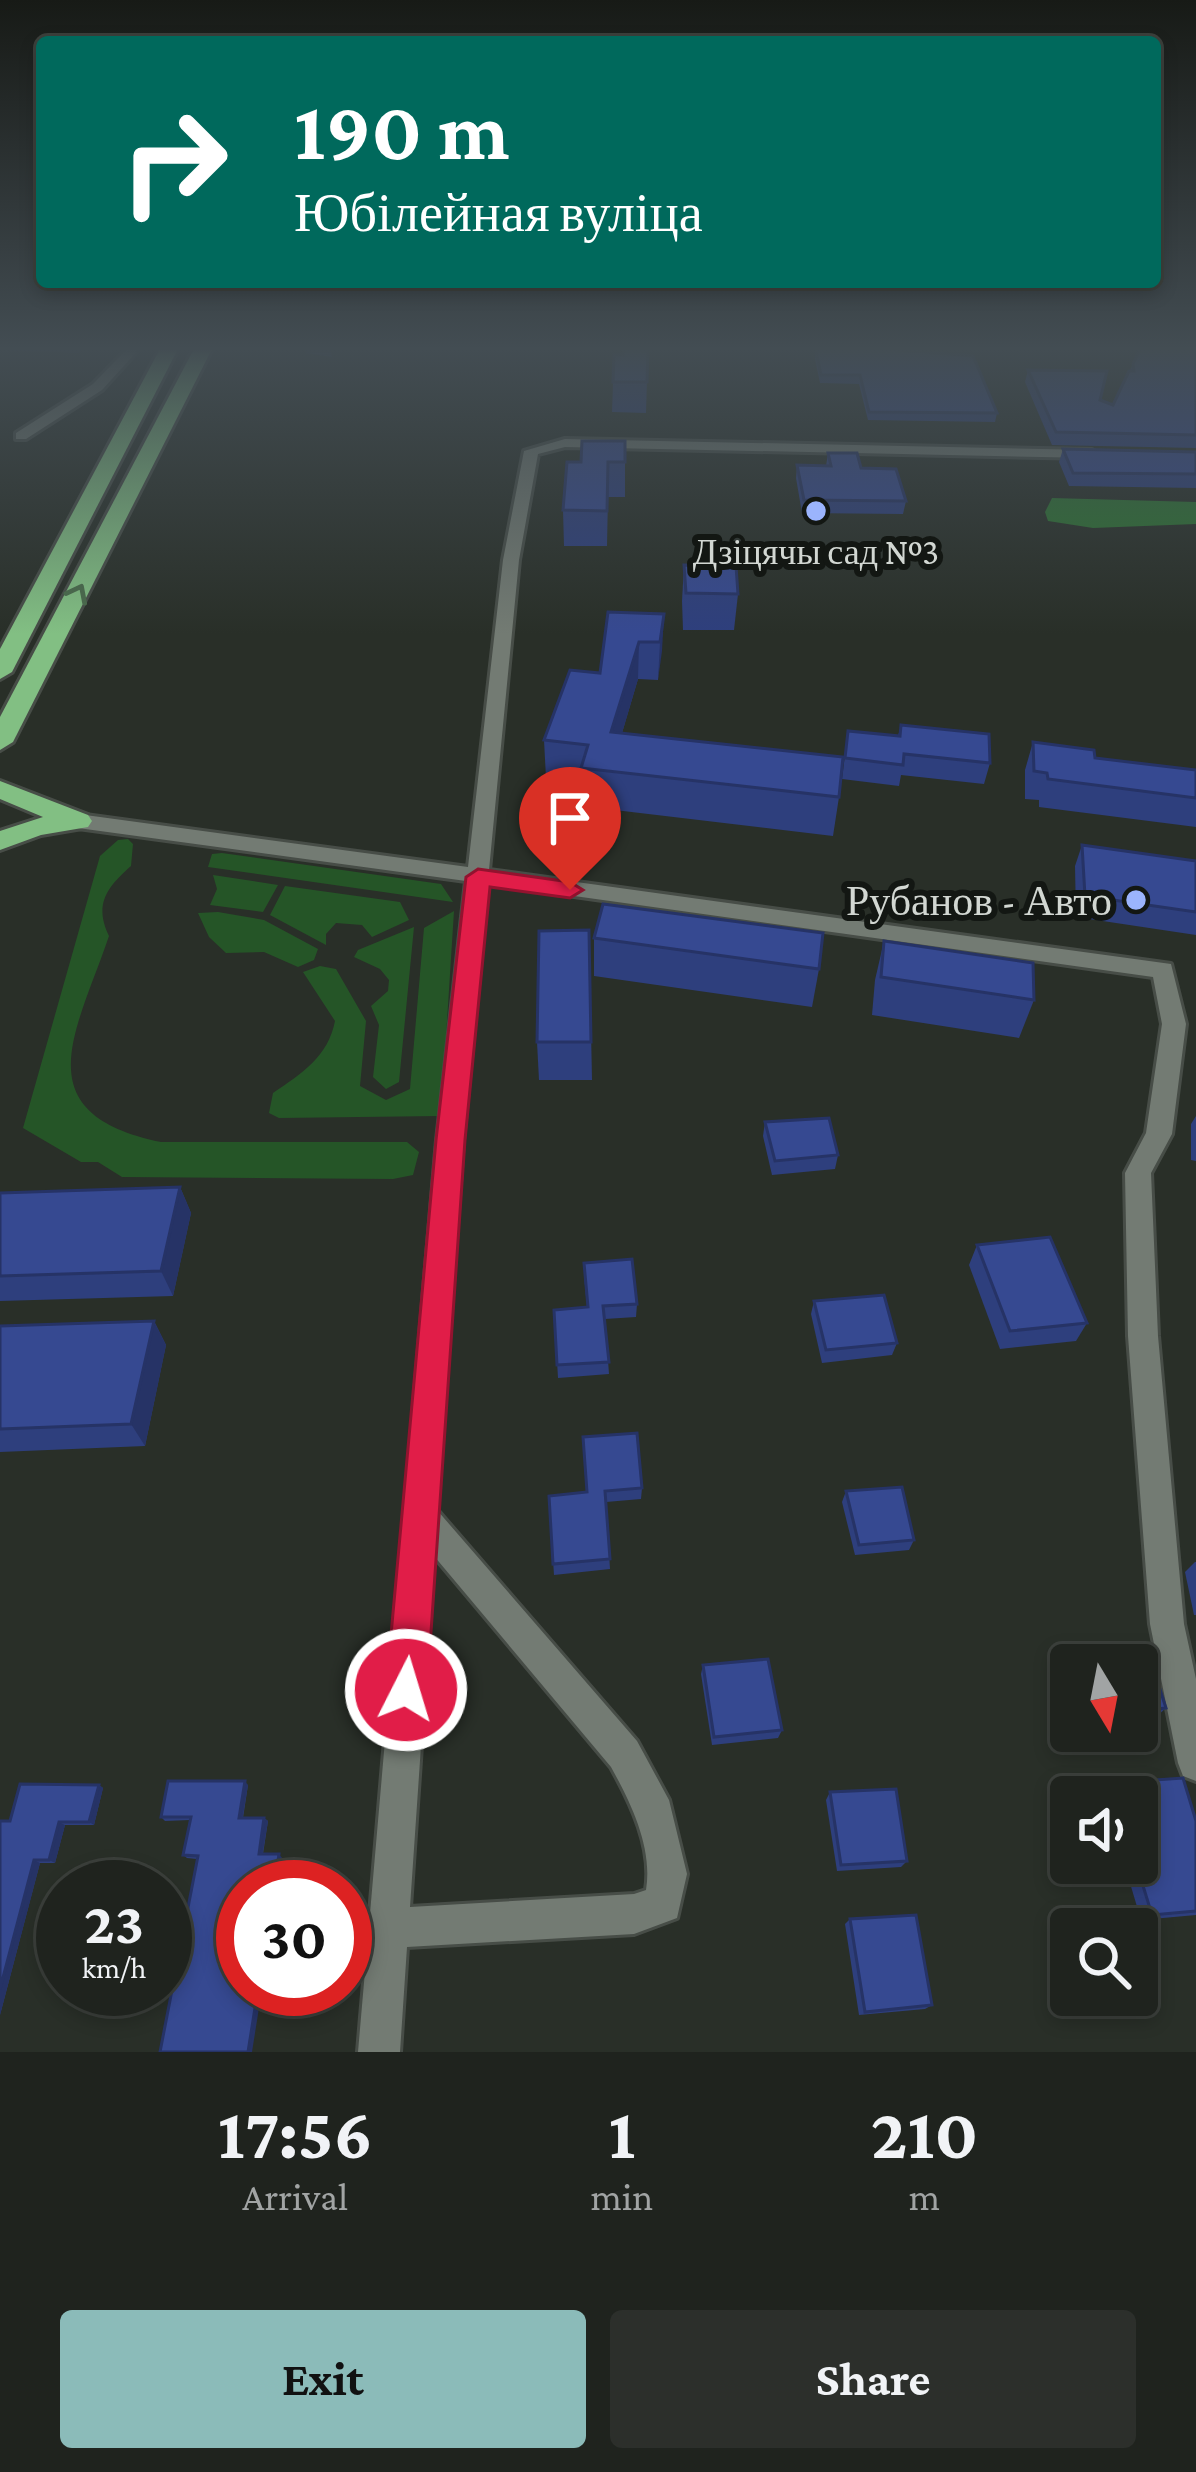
<!DOCTYPE html>
<html lang="en">
<head>
<meta charset="utf-8">
<style>
	:root { --surface:#1f231e; --page:#2c2f2b; --text:#f1f3f6; --muted:#a1a4a4; --line:#3c403c; --accent:#8bbbb9 }
	body { margin:0; font-family:"Crimson Pro",serif; background:var(--page); color:var(--text); height:100vh; display:flex; flex-direction:column; font-size:45px; white-space:nowrap }
	* { box-sizing:border-box; margin:0 }
	p { font-size:39px; color:var(--muted) }
	.icon { flex:none; width:66px; height:66px; fill:none; stroke:currentColor; stroke-width:2; stroke-linecap:round; stroke-linejoin:round }
	.map { position:relative; height:2052px; overflow:hidden }
	.details { display:flex; flex-direction:column; background:var(--surface); flex:1 }
	.details>* { flex:none }
	.guide { position:absolute; left:36px; top:36px; width:1125px; height:252px; border-radius:12px; box-shadow:0 6px 18px #0003,0 0 0 3px var(--line); background:#00695c; color:#fff; overflow:hidden }
	.needle { width:78px; rotate:170deg }
	.buttons { position:absolute; left:1050px; top:1644px; display:grid; gap:24px }
	.buttons a { display:grid; place-items:center; width:108px; height:108px; border-radius:12px; background:var(--surface); box-shadow:0 6px 18px #0003,0 0 0 3px var(--line); font-size:60px }
	.speed { position:absolute; left:36px; top:1860px; display:flex; gap:24px; font-size:60px; font-weight:700; text-align:center }
	.speed>* { display:grid; place-content:center; width:156px; height:156px; border-radius:50%; background:var(--surface); box-shadow:0 6px 18px #0003,0 0 0 3px var(--line); line-height:1 }
	.speed small { font-size:30px; font-weight:400 }
	.speed .limit { border:18px solid #d22; background:#fff; color:#111 }
	.pin { position:absolute; display:grid; place-items:center; width:102px; height:102px; color:#fff; margin:-123px -51px; border-radius:50% 50% 50% 0; rotate:-45deg; box-shadow:0 0 12px #0007 }
	.pin .icon { rotate:45deg }
	.me { position:absolute; width:132px; margin:-66px; rotate:5deg; stroke-linejoin:round; filter:drop-shadow(0 0 9px #0008) }
	.turn { display:flex; align-items:center; gap:42px; height:252px; padding:0 60px; font-size:54px }
	.turn .icon { width:156px; height:156px; stroke-width:2.5 }
	.turn b { display:block; font-size:84px; line-height:102px }
	.eta { display:flex; justify-content:space-evenly; align-items:center; height:204px; text-align:center }
	.eta b { font-size:72px; font-weight:700; line-height:84px }
	.primary-button { display:flex; gap:24px; margin-top:auto; padding:24px 60px }
	.primary-button a { flex:1; height:138px; border-radius:12px; background:var(--accent); color:#111; font-size:48px; font-weight:700; line-height:138px; text-align:center }
	.primary-button a+a { background:var(--page); color:var(--text) }
	.map>svg:first-child { display:block }
	.green { fill:#255527 }
	.forest { fill:#2e7232 }
	.lines { fill:none; stroke-linecap:round; stroke-linejoin:round }
	.minor-casing { stroke:#474d47; stroke-width:6 }
	.trunk-casing { stroke:#474d47; stroke-width:6 }
	.minor { fill:#737b73; fill-rule:evenodd }
	.trunk { fill:#82bf83; fill-rule:evenodd }
	.wall { fill:#2e3f7d }
	.shaded-wall { fill:#263366 }
	.building { fill:#364991; stroke:#263366; stroke-width:3 }
	.oneway { stroke:#4a6b4b }
	.route { fill:#e11d48; stroke:#92132f; stroke-width:3 }
	.poi-dot { fill:#9bb4fd; stroke:#131713; stroke-width:4.5 }
	.labels { text-anchor:middle; dominant-baseline:central; stroke-width:12; stroke-linejoin:round; paint-order:stroke }
	.far-poi-label { font-size:36px; fill:#d2d7d2; stroke:#131713 }
	.poi-label { font-size:42px; fill:#d2d7d2; stroke:#131713; text-anchor:end }
</style>
</head>
<body>
<div class="map">
<svg width="1196" height="2052" viewBox="0 0 1196 2052">
	<rect width="100%" height="100%" fill="#292f28"/>
	<g class="green">
		<path d="M128 839 133 844 131 866C106 888 94 905 109 936 77 1031 22 1113 161 1142H407L419 1152 413 1175 393 1179 122 1177 98 1162H81L23 1128 100 856 118 840Z"/>
		<path d="M222 853 441 884 453 902 208 867 212 854Z"/>
		<path d="M213 875 278 885 263 912 210 905 217 889Z"/>
		<path d="M285 886 400 902 409 920 372 937 362 925 336 923 326 934V945L270 915Z"/>
		<path d="M454 911 441 1116 279 1118 269 1113 273 1093C302 1073 328 1057 335 1021L303 972 320 966 336 969 366 1021 360 1086 386 1100 410 1089 424 928Z"/>
		<path d="M218 912 264 920 318 949 314 960 298 967 264 952 226 953 209 937 198 913Z"/>
		<path d="M414 927 399 1082 386 1089 373 1077 379 1025 371 1006 388 991 389 980 380 969 354 957 358 950Z"/>
	</g>
	<path class="forest" d="M1052 498 1196 502V524L1093 528 1048 521 1045 512Z"/>
	<g class="lines">
		<g class="minor-casing">
			<g id="minor">
				<path d="M129 347H141L102 390 26 439H16V433L93 384Z"/>
				<path d="M565 439 1092 450 1099 454 1092 458 565 447 538 454 519 560 489 870 1171 964 1186 1024 1172 1134 1151 1173 1158 1336 1184 1624 1196 1679V1781L1183 1776 1178 1763 1150 1624 1128 1336 1125 1173 1146 1133 1162 1024 1153 977 488 884 463 1140 437 1510 637 1741 669 1800 687 1874 677 1918 634 1934 407 1947 400 2052H358L437 1140 466 881 78 828 68 821 78 814 468 867 503 560 524 451ZM434 1556 611 1767C631 1803 653 1848 646 1890L634 1894 410 1907Z"/>
			</g>
		</g>
		<g class="trunk-casing">
			<g id="trunk">
				<path d="M161 347H179L12 672 0 679V649Z"/>
				<path d="M195 347H213L13 742 0 750V717Z"/>
				<path d="M0 781 88 815 92 821 88 827 41 835 0 850V831L43 817 0 799Z"/>
			</g>
		</g>
		<use href="#minor" class="minor"/>
		<use href="#trunk" class="trunk"/>
	</g>
	<g class="wall">
		<path d="M0 347H85L78 353 0 350Z"/>
		<path d="M304 347H330L332 357 306 353Z"/>
		<path d="M648 347 646 413 612 412 613 382 623 355Z"/>
		<path d="M1196 347V448L1052 445 1025 382 1028 370 1113 405 1133 364Z"/>
		<path d="M816 351 997 413 995 422 868 420 859 384 820 383 815 359Z"/>
		<path d="M625 441V497H608L607 546H564L563 510 581 462Z"/>
		<path d="M1063 449 1196 452V488L1069 486 1059 462Z"/>
		<path d="M828 453 861 468 906 501 903 514 802 513 796 478 797 465 826 466Z"/>
		<path d="M684 565 738 594 734 630H683L682 601Z"/>
		<path d="M664 614 658 680 638 679 622 733 839 797 833 836 581 806V782L546 778 544 740 600 673Z"/>
		<path d="M901 725 990 763 984 784 901 775 899 786 842 779 848 731 898 736Z"/>
		<path d="M1033 742 1095 758 1196 770V827L1039 807V800L1025 799V770Z"/>
		<path d="M1082 845 1196 861V935L1076 917 1075 866Z"/>
		<path d="M589 930 592 1080H539L537 1042Z"/>
		<path d="M594 938 819 969 812 1007 594 976Z"/>
		<path d="M884 941 1034 1000 1019 1038 872 1015 875 980Z"/>
		<path d="M1196 1116V1161L1191 1160V1124Z"/>
		<path d="M765 1122 838 1155 835 1169 772 1175 763 1136Z"/>
		<path d="M180 1187 191 1213 173 1296 0 1301V1193Z"/>
		<path d="M977 1245 1087 1323 1076 1341 1000 1349 969 1265Z"/>
		<path d="M584 1276 637 1304 636 1317 605 1319 609 1374 558 1378 554 1310 587 1307Z"/>
		<path d="M814 1301 897 1343 892 1355 822 1363 811 1314Z"/>
		<path d="M154 1321 166 1345 145 1446 0 1452V1326Z"/>
		<path d="M642 1488 641 1499 606 1502 610 1569 554 1575 549 1496Z"/>
		<path d="M846 1491 914 1540 909 1550 855 1555 842 1502Z"/>
		<path d="M1195 1562H1196V1615H1194L1185 1572Z"/>
		<path d="M1145 1643 1166 1708 1156 1717 1137 1718V1665H1075L1073 1658 1082 1649Z"/>
		<path d="M703 1665 782 1730 778 1738 712 1745 701 1674Z"/>
		<path d="M1112 1783 1196 1821V1915L1141 1920 1124 1863H1137V1797H1105L1103 1790Z"/>
		<path d="M99 1785 103 1788 94 1825H65L55 1863H40L0 2015 10 1821Z"/>
		<path d="M248 1785 243 1818H264L268 1821 263 1854 282 1858 277 1887H243L197 1859 187 1858 183 1855 190 1820 165 1821 161 1817Z"/>
		<path d="M830 1792 907 1861 901 1867 837 1871 826 1800Z"/>
		<path d="M850 1919 932 2005 925 2009 859 2015 845 1924Z"/>
	</g>
	<g class="shaded-wall">
		<path d="M664 614 662 651 658 680 660 642Z"/>
		<path d="M639 642 638 679 611 770V732Z"/>
		<path d="M180 1187 191 1213 173 1296 161 1271Z"/>
		<path d="M154 1321 166 1345 145 1446 131 1424Z"/>
		<path d="M245 1781 248 1785 242 1821 239 1818Z"/>
		<path d="M99 1785 103 1788 94 1825 89 1822Z"/>
		<path d="M264 1818 268 1821 262 1857 259 1854Z"/>
		<path d="M59 1822 65 1825 55 1863 49 1860Z"/>
		<path d="M279 1854 282 1858 277 1887H274Z"/>
		<path d="M34 1860 40 1863 0 2015V1989Z"/>
		<path d="M258 1989H262L252 2052H248Z"/>
	</g>
	<g class="building">
		<path d="M624 347H648L647 382H613L614 354 623 355Z"/>
		<path d="M822 347H863L973 356 997 413 869 412 860 375H821L816 351Z"/>
		<path d="M1141 347H1196V435L1056 432 1028 370 1107 371 1100 400 1113 405 1129 371H1134L1133 364Z"/>
		<path d="M582 441H625V462H608L607 511 563 510 567 462H581Z"/>
		<path d="M1063 449 1196 452V474L1073 473Z"/>
		<path d="M828 453H857L861 468 896 469 906 501 804 500 797 465 831 466Z"/>
		<path d="M684 565 736 566 738 594 686 593Z"/>
		<path d="M608 612 664 614 660 642H639L611 732 843 757 839 797 581 768 588 745 544 740 570 670 600 673Z"/>
		<path d="M901 725 989 734 990 763 904 754 903 765 845 758 848 731 900 736Z"/>
		<path d="M1033 742 1094 750 1095 758 1196 770V798L1048 779 1047 773 1034 771Z"/>
		<path d="M1082 845 1196 861V912L1085 896Z"/>
		<path d="M603 904 823 933 819 969 594 938Z"/>
		<path d="M589 930 591 1042H537L539 931Z"/>
		<path d="M884 941 1033 963 1034 1000 881 977Z"/>
		<path d="M829 1118 838 1155 775 1161 765 1122Z"/>
		<path d="M180 1187 161 1271 0 1276V1193Z"/>
		<path d="M1050 1237 1087 1323 1010 1331 977 1245Z"/>
		<path d="M632 1259 637 1304 603 1306 609 1362 557 1365 554 1310 588 1307 584 1263Z"/>
		<path d="M884 1295 897 1343 826 1350 814 1301Z"/>
		<path d="M154 1321 131 1424 0 1429V1326Z"/>
		<path d="M637 1433 642 1488 605 1491 610 1559 553 1564 549 1496 587 1492 583 1437Z"/>
		<path d="M902 1487 914 1540 859 1545 846 1491Z"/>
		<path d="M1145 1643 1166 1708 1137 1711V1665H1087L1082 1649Z"/>
		<path d="M768 1659 782 1730 714 1737 703 1665Z"/>
		<path d="M1183 1778 1196 1821V1911L1152 1915 1136 1863 1137 1797H1117L1112 1783Z"/>
		<path d="M168 1781H245L239 1818H264L259 1854H279L274 1887H243V1989H258L248 2052H160L198 1856 183 1855 191 1817H161Z"/>
		<path d="M20 1784 99 1785 89 1822H59L49 1860H34L0 1989V1821H10Z"/>
		<path d="M896 1789 907 1861 841 1865 830 1792Z"/>
		<path d="M916 1915 932 2005 865 2012 850 1919Z"/>
	</g>
	<defs><path id="oneway-chevron" d="M-2-3.5L2.5 0L-2 3.5" fill="none" stroke-width="1.6" stroke-linecap="round" stroke-linejoin="round" transform="scale(3)"/></defs>
	<use class="oneway" href="#oneway-chevron" transform="translate(78 593) rotate(-63)"/>
	<linearGradient id="sky" x2="0" y2="1"><stop stop-color="#171a16"/><stop offset="0.55" stop-color="#434d53"/><stop offset="1" stop-color="#434d53" stop-opacity="0"/></linearGradient>
	<rect width="1196" height="634" fill="url(#sky)"/>
	<path class="route" d="M478 869 570 882 583 890 570 898 490 887 465 1140 427 1690 421 1705 406 1711 392 1705 386 1690 436 1140 466 877Z"/>
	<g class="poi-dot">
		<circle cx="816" cy="511" r="12"/>
		<circle cx="1136" cy="900" r="12"/>
	</g>
	<g class="labels">
		<g class="far-poi-label">
			<text x="816" y="552">Дзіцячы сад №3</text>
		</g>
		<g class="poi-label">
			<text x="1112" y="900">Рубанов - Авто</text>
		</g>
	</g>
</svg>
<div class="buttons">
<a><svg class="needle" viewBox="-14 -14 28 28"><path d="M0-13l5 13h-10z" fill="#e53935"/><path d="M0 13l5-13h-10z" fill="#a1a4a4"/></svg></a>
<a><svg class="icon" aria-label="sound" viewBox="0 0 24 24"><path d="M4 9h4l5-4v14l-5-4H4zM17 9q2 3 0 6"/></svg></a>
<a><svg class="icon" aria-label="search" viewBox="0 0 24 24"><circle cx="10" cy="10" r="6"/><path d="M15 15l6 6"/></svg></a>
</div>
<div class="speed"><div>23<small>km/h</small></div><div class="limit">30</div></div>
<div class="pin" style="left:570px;top:890px;background:#d93025"><svg class="icon" aria-label="arrive" viewBox="0 0 24 24"><path d="M6 21V4h12l-3 4 3 4H6"/></svg></div>
<svg class="me" style="left:406px;top:1690px" viewBox="-20 -20 40 40"><circle r="17" fill="#e11d48" stroke="#fff" stroke-width="3"/><path d="M0-11L8 9 0 5-8 9z" fill="#fff"/></svg>
<div class="guide">
<div class="turn"><svg class="icon" aria-label="right" viewBox="0 0 24 24"><path d="M7 20v-9h11M14 6l5 5-5 5"/></svg><div><b>190 m</b>Юбілейная вуліца</div></div>
</div>
</div>
<section class="details">
<div class="eta">
<div><b>17:56</b><p>Arrival</p></div>
<div><b>1</b><p>min</p></div>
<div><b>210</b><p>m</p></div>
</div>
<div class="primary-button"><a>Exit</a><a>Share</a></div>
</section>
</body>
</html>
